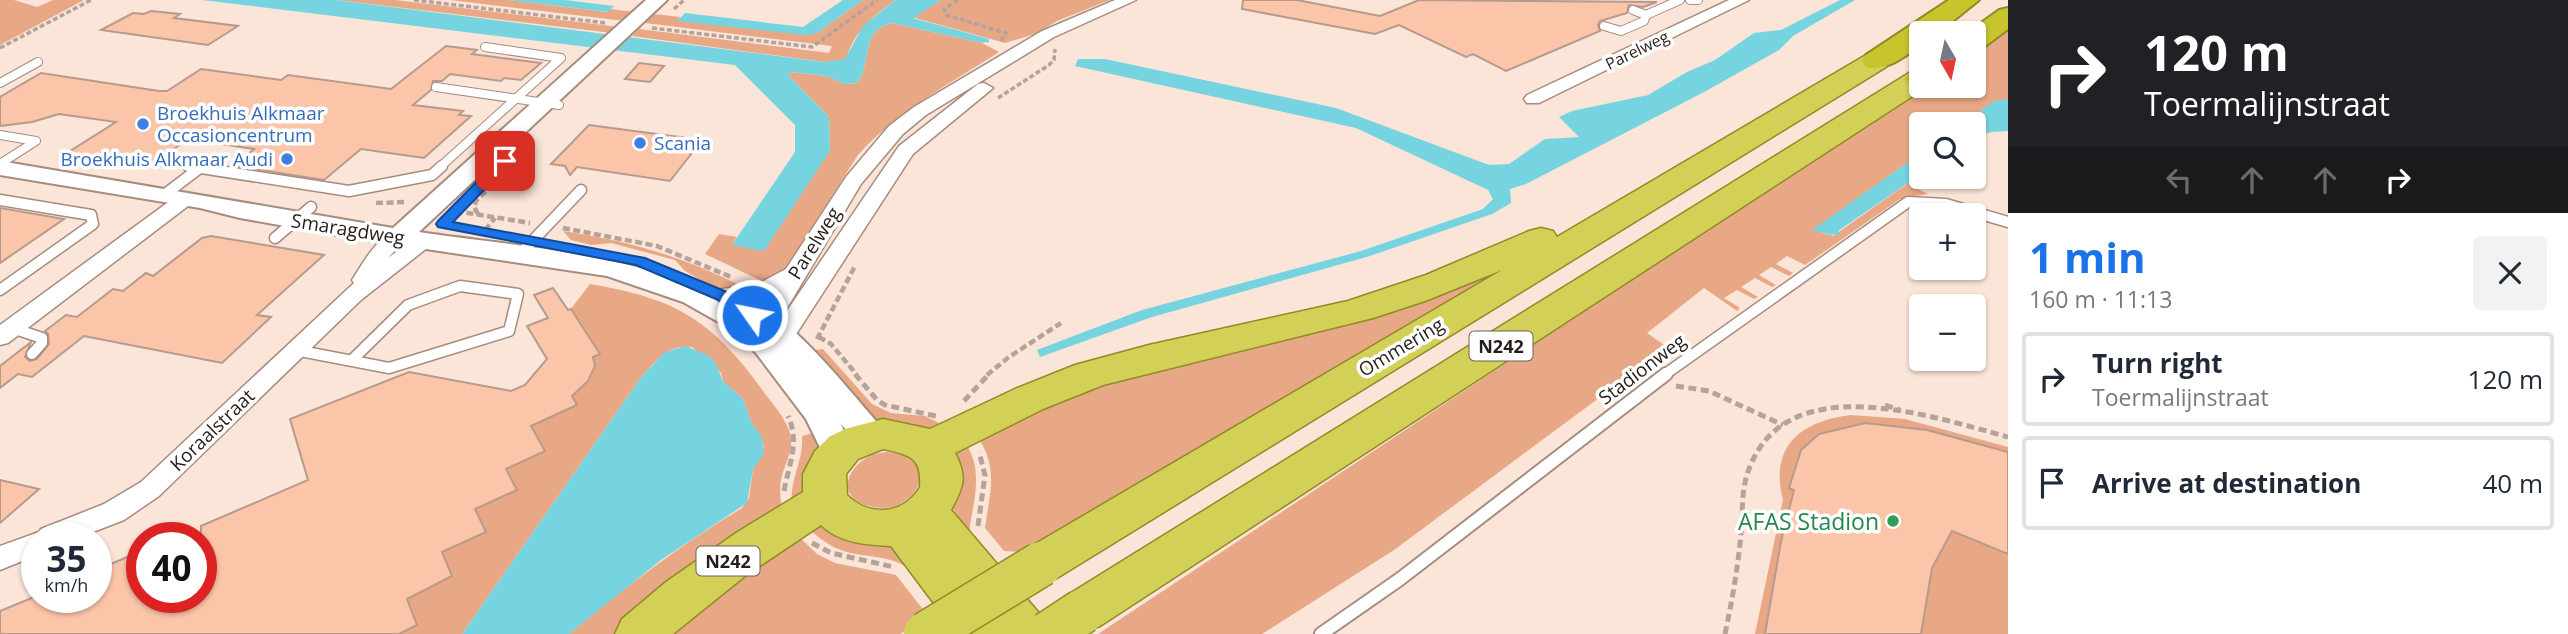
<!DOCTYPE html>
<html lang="en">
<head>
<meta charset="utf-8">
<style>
	:root { --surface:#fff; --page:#f2f2f3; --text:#1f2937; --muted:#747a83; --line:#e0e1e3; --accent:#1a73e8 }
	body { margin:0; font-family:"Open Sans",sans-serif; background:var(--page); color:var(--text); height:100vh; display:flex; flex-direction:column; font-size:26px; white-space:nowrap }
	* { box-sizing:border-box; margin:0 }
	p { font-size:23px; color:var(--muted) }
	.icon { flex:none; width:38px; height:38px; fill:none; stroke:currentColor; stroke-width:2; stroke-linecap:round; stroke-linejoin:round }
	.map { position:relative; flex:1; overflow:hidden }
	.panel { display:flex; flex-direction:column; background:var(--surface); width:560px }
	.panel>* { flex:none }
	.banner { background:#202124; color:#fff; overflow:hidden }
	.needle { width:46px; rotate:171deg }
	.controls { position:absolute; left:1909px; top:21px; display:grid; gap:14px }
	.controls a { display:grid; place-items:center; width:77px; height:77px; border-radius:7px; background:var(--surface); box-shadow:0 2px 5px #0004; font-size:35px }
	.speed { position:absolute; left:21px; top:522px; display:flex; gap:14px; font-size:35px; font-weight:700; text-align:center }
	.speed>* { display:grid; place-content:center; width:91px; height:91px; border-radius:50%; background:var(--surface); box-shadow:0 2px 5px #0004; line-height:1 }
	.speed small { font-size:18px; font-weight:400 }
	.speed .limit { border:10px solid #d22; background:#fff; color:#111 }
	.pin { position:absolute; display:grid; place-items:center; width:60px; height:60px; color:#fff; margin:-30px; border-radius:14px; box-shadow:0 4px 10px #0006 }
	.me { position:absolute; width:77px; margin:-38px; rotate:303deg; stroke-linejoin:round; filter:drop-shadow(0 0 5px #0008) }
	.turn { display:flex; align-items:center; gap:24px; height:147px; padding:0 21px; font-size:32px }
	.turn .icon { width:91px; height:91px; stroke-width:2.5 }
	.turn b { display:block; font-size:49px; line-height:60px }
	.lanes { display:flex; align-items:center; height:66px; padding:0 21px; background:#0003; justify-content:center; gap:35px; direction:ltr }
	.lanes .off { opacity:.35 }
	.round { display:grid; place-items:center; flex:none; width:74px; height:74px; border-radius:7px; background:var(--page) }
	.head { display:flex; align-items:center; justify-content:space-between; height:119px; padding:0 21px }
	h1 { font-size:42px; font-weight:700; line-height:52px; color:var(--accent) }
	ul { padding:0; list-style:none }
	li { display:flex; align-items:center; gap:21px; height:94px; margin:0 14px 10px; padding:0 7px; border:4px solid var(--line); border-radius:7px }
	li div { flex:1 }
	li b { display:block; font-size:26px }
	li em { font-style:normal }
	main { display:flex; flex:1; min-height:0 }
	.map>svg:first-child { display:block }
	.green { fill:#e9a885 }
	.water { fill:#76d4e0 }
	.building { fill:#fbc5a9; stroke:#b69b8d; stroke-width:2 }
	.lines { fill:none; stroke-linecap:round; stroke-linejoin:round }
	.service-far2-casing { stroke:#a68c7e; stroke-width:10 }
	.service-far1-casing { stroke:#a68c7e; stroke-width:13 }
	.service-casing { stroke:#a68c7e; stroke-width:16 }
	.minor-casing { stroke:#a68c7e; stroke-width:3 }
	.tertiary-casing { stroke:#a68c7e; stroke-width:4 }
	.trunk-casing { stroke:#8f8a26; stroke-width:3 }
	.motorway-casing { stroke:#8f8a26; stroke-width:4 }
	.path-far2 { stroke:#b5a299; stroke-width:3.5; stroke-dasharray:5 2.5; stroke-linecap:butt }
	.path-far1 { stroke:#b5a299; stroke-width:4.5; stroke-dasharray:7 3.5; stroke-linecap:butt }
	.path { stroke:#b5a299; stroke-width:5; stroke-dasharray:8 4.5; stroke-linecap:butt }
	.service-far2 { stroke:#fff; stroke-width:8 }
	.service-far1 { stroke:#fff; stroke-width:10 }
	.service { stroke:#fff; stroke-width:12 }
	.minor { fill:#fff; fill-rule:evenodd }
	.tertiary { fill:#fff; fill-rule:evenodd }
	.trunk { fill:#d2d057; fill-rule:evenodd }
	.motorway { fill:#c7c42d; fill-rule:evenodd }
	.trunk-bridge-casing { stroke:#8f8a26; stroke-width:47; stroke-linecap:butt }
	.trunk-bridge { stroke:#d2d057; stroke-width:44 }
	.route { fill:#1a73e8; stroke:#114b97; stroke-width:2 }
	.shop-dot { fill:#3f7fe0; stroke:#fff; stroke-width:2.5 }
	.leisure-dot { fill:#2e9e5b; stroke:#fff; stroke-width:2.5 }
	.labels { text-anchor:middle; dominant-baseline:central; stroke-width:7; stroke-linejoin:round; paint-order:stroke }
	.far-street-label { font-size:16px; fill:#271d18; stroke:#fff }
	.shield { fill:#fff; stroke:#68615d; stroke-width:2 }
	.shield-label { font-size:18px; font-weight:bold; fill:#271d18 }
	.shop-label { font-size:19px; fill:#366cbe; stroke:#fff; text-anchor:start }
	.street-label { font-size:19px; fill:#271d18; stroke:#fff }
	.near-leisure-label { font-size:23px; fill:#27864d; stroke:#fff; text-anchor:end }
</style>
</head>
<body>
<main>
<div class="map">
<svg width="2008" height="634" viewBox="0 0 2008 634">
	<rect width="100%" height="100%" fill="#fbe4d8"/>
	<g class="green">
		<path d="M0 0H14L37 7 53 0H84L0 45Z"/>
		<path d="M337 0H395L619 27 612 33Z"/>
		<path d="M450 0H508L607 12 610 9 635 12 625 21Z"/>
		<path d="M863 0H895C874 16 854 31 847 57L842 61 824 62 632 36 639 29 829 53 832 46 645 23 654 14 680 17 678 20 817 33Z"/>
		<path d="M941 0H1110L1057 21 1035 34 1005 43 912 17Z"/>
		<path d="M892 23 982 43 999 52C950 84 897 111 858 155L784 271 766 283 705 254 719 234 737 237 732 244 830 151 829 117 789 76 790 72 827 76 844 84 857 83C873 64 859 30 892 23Z"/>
		<path d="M2008 31V99L1986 107 1962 124H1922L1921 153 1813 230 1833 236 1921 174 1922 177H1928L1914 187 1928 194 1900 199 1805 265 1787 256 1776 264 1793 273 1789 276 1771 267 1759 275 1776 285 1772 287 1755 278 1741 287 1758 297 1754 299 1737 290 1724 298 1740 308 1737 311 1704 288 1647 333 1677 354 1648 375 1634 372 1394 550 1262 634H1098L1875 118 1930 86H1974V56Z"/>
		<path d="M563 231C634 242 685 257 749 290L739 291 711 286 685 271 675 260 611 243 591 245 571 240Z"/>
		<path d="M1529 257 1026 552 1004 551 985 528C990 493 999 466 976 435L1049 399Z"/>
		<path d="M590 284C674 298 711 319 761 388 771 402 785 417 790 433 795 450 784 464 781 480 779 491 781 501 782 511L631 634H569C624 588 680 545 742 508L749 498 753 469 764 446 751 422 743 399 723 381 721 373 692 347C668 344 657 360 642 376L462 634H400L417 625 407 599 451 577 441 553 485 532 474 510 515 490 505 469 545 451 531 426 576 406 569 394C615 377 584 338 570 310Z"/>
		<path d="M823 349 872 404 891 413 925 416 949 428 930 434 874 422 814 350Z"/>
		<path d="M1851 415 1905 419 2008 447V634H1755L1783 500C1769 446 1801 421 1851 415Z"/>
		<path d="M812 433 820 451 811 491 792 506C789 479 804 461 802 436Z"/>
		<path d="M964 441C985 470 973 501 969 533L953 509 949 449Z"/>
		<path d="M887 452C943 456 919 516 873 507 828 499 850 454 887 452Z"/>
		<path d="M813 520 889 542 911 571C892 553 864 559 841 550 827 545 815 535 804 524Z"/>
		<path d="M793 531 817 554 835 563 896 575 929 617 900 634H651Z"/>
	</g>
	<g class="water">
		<path d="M202 0H337L824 62 845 59 863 26 895 0H941L913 18 989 39V42L982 43 892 23C859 30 873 64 857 83L844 84 827 76 790 72 789 76 829 117 830 151 764 251 732 245 795 152V125L735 65Z"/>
		<path d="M508 0H565L614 6 608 12Z"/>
		<path d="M843 0H863L817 33 806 35 677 21 685 13 803 27Z"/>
		<path d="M1840 0H1855L1793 36 1779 50 1706 91 1526 184 1510 189 1511 203 1492 214 1370 256 1152 317 1040 357 1037 350 1142 310 1361 251 1483 209 1493 199 1488 190 1356 128 1075 66 1078 59H1105L1336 108 1489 165 1509 164 1545 139 1579 137 1559 117 1572 111 1648 95 1687 72 1715 60 1754 33 1781 30Z"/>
		<path d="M2008 99V131L1991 132 1974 138V124H1962L1994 101Z"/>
		<path d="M1921 153V174L1838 231 1842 234 1831 235 1812 230Z"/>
		<path d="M686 346 709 356 715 362 723 381 743 399 751 422 762 437 764 454 753 469 747 503 661 560 569 634H462L642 376 665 352Z"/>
	</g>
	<g class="building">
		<path d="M1243 0H1297L1380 16 1419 0 1657 2 1643 7 1629 5 1627 13 1600 21 1598 25 1600 31 1506 71 1473 54 1466 57 1399 25 1375 34 1242 9Z"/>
		<path d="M151 11 180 14 174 18 238 26 208 45 101 30 133 13 144 14Z"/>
		<path d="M446 46 477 50 472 54 541 63 521 80 504 78 501 81 450 74 442 81H433L431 90 413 105 463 111 459 115 471 116 424 158 361 149 324 180 235 166 254 149 188 139 150 166 67 153 116 122 59 114 32 122 0 126V97L41 73 159 91H167L201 69 281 80 288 75 391 89Z"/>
		<path d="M639 63 664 66 650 82 625 79Z"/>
		<path d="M589 125 702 140 670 181 577 167 570 175 565 166 551 164Z"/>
		<path d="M0 208 64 219 0 263Z"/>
		<path d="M211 236 324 255 257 315 271 317 222 363 84 336 32 377 18 374 0 388V366L31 342 25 357 30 361 37 359 49 344 48 334 45 331 66 315 77 317 113 289 123 291 146 273 153 276 202 238Z"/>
		<path d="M553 288 568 310 571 309 600 354 593 357 595 366 588 381 572 396 577 405 531 426 545 451 506 469 517 490 475 509 486 532 442 552 452 576 407 599 417 625 399 634H0V611L34 597H96V570L142 551V597H201V526L308 480 290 419 409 372 511 391 525 385 547 359 527 326 548 318 534 295Z"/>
		<path d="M1865 423 1927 430 2008 452V554L1952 531 1932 568 1921 634H1765L1781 541 1794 490 1789 488 1801 450 1819 434Z"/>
		<path d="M0 480 39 489 0 523Z"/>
	</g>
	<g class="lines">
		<g class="service-far2-casing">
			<g id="service-far2">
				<path d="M1690 0H1698"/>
				<path d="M1633 10 1646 15 1680 0"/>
				<path d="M1604 26 1621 31 1644 21 1646 15"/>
				<path d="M0 83 38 62"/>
				<path d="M436 87 559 105"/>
				<path d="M0 135 36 141 0 164"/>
				<path d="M172 156 164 162 199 167"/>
				<path d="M440 167 561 58 485 47"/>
			</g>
		</g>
		<g class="service-far1-casing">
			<g id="service-far1">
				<path d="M188 166 349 191 432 175 442 166"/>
				<path d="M164 195 201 167"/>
				<path d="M0 200 91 215 93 224 0 290"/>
				<path d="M275 238 311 207"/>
				<path d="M520 254 581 190"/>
				<path d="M12 328 42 338V343L32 354"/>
				<path d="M295 350 389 368 509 331 518 294 460 286 408 305 352 360"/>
				<path d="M1664 375 1908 202 1946 204 2008 222"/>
			</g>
		</g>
		<g class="service-casing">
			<path id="service" d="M1321 634 1400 579 1666 374"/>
		</g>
		<g class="minor-casing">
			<g id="minor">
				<path d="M1115 0H1136L1054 37 926 115 903 134 861 184 774 330 899 146 978 84 984 83 993 88 913 154 791 342 759 348 751 346 747 340 754 323 770 296 722 302 714 300 711 295 714 290 756 285 786 269 846 177 889 126 914 107 1042 31Z"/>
				<path d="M1729 0H1749L1539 103H1527L1524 99 1527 95Z"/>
				<path d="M185 193 192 195 195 199 192 203 8 343 0 345V325L178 195Z"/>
				<path d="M398 231 405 232 408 237 388 258 418 236H432L436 241 361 300 159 496 124 520 80 537H37V555L0 570V546L39 532 41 529 104 504 141 482 354 283 352 280C363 263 377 236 398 231Z"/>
			</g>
		</g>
		<g class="tertiary-casing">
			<path id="tertiary" d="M646 0H667L419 232C526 248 643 252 739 309 772 285 859 405 883 428L888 436 883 444C863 451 854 438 841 424L854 453 849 462 838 465 827 462 806 419 756 353 740 337 722 324 683 302 607 276 352 238 240 218 200 208 0 175V161L393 228Z"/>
		</g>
		<g class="trunk-casing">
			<g id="trunk">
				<path d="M1876 53 1886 55 1890 61 1886 67 1057 578 1041 583 1025 578 1018 564 1025 550 1502 270 1425 301 1373 318 1103 385 1043 409 955 453C968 478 963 487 951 510L1044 619 1051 634H957L891 546C867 545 839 543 821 525L745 576 673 634H615L622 619 666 582 736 533 803 492V474L815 451 829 437 845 429 883 419 930 429 1015 389 1075 365 1149 345 1348 301 1426 275 1529 231 1541 228 1553 231 1557 237 1866 55ZM883 449C910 455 922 457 920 487 904 515 869 517 847 495L846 474 858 459Z"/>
				<path d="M1922 71V86H1928L1100 626 1083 632 1066 626 1059 611 1066 596 1909 73Z"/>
			</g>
		</g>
		<g class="motorway-casing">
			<g id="motorway">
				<path d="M1949 0H1979L1938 33H1922V45C1904 56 1887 72 1866 67L1862 61 1866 55Z"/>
				<path d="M2008 8V29L1984 47 1974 49V33H1967L1999 10Z"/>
				<path d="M1922 68V86H1927L1919 88 1909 85 1904 79 1912 71Z"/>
			</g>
		</g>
		<g class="path-far2">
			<path d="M414 0 606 23"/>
			<path d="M958 0 944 9 946 15 1006 33 1000 42"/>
			<path d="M674 9 684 0"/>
			<path d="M652 28 812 47 877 0"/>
			<path d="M0 48 91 0"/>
			<path d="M998 98 1049 65 1054 60 1055 49"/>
			<path d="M509 167 534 142"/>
		</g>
		<g class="path-far1">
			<path d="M376 203 406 202"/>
			<path d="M456 211 530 223"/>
			<path d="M478 214 474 207 476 201 511 166"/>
			<path d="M563 228 657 246 731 277"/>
			<path d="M485 230 495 218"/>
			<path d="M819 337 831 344 857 375"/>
			<path d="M817 339 855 266"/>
			<path d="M987 375 1009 357 1061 323"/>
		</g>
		<g class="path">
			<path d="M855 374 877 400 885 405 936 416"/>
			<path d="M1676 386 1709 391 1783 425"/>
			<path d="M964 401 989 374"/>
			<path d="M1885 405 1900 410"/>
			<path d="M784 491C789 464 800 442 788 416"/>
			<path d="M978 526 985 475 979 452"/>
			<path d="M812 543 831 553 894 567"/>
			<path d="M1725 634C1732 601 1738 567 1741 534 1743 515 1741 493 1747 475 1781 365 1931 416 2008 437"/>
		</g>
		<use href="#service-far2" class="service-far2"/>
		<use href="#service-far1" class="service-far1"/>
		<use href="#service" class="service"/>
		<use href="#minor" class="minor"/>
		<use href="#tertiary" class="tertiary"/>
		<use href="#trunk" class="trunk"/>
		<use href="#motorway" class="motorway"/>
		<g class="trunk-bridge-casing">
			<g id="trunk-bridge">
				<path d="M926 634 1041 564"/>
				<path d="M1048 634 1083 611"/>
			</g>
		</g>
		<use href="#trunk-bridge" class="trunk-bridge"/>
	</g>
	<path class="route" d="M505 157 511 161 509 164 453 222 645 258 727 292 758 311 760 315 758 319H747L716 299 636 265 438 227 436 224 438 221 500 158Z"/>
	<g class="shop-dot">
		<circle cx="143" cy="124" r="7"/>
		<circle cx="640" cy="143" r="7"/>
		<circle cx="287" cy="159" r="7"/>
	</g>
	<circle class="leisure-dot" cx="1893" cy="521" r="7"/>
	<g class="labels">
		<g class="far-street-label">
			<text transform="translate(1637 50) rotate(-26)">Parelweg</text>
		</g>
		<g class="shield">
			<rect x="1469.5" y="331.5" width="63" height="29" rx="5"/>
			<rect x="696.5" y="546.5" width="63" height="29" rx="5"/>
		</g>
		<g class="shield-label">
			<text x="1501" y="346">N242</text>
			<text x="728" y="561">N242</text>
		</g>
		<g class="shop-label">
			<text x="157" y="113">Broekhuis Alkmaar<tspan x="157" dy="22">Occasioncentrum</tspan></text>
			<text x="654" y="143">Scania</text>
			<text x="273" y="159" text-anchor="end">Broekhuis Alkmaar Audi</text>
		</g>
		<g class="street-label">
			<text transform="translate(348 229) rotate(9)">Smaragdweg</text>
			<text transform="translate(814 243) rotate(-58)">Parelweg</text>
			<text transform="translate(1401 347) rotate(-31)">Ommering</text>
			<text transform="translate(1642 369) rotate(-37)">Stadionweg</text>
			<text transform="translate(212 430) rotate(-44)">Koraalstraat</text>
		</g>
		<g class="near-leisure-label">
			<text x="1879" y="521">AFAS Stadion</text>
		</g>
	</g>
</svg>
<div class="controls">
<a><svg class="needle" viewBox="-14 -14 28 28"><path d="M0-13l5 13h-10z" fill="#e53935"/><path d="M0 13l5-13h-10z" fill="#747a83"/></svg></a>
<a><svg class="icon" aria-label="search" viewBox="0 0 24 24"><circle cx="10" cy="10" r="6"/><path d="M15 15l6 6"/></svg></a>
<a>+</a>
<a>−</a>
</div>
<div class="speed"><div>35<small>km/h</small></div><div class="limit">40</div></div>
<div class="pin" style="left:505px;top:161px;background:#d93025"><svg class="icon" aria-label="arrive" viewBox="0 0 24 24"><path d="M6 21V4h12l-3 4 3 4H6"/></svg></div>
<svg class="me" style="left:752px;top:315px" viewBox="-20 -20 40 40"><circle r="17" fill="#1a73e8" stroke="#fff" stroke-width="3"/><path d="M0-11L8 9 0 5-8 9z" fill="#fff"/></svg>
</div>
<section class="panel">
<div class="banner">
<div class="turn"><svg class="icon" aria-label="right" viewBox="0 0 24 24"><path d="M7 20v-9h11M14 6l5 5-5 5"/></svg><div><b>120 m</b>Toermalijnstraat</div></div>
<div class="lanes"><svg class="icon off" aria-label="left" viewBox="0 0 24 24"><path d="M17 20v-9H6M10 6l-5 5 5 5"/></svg><svg class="icon off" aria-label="ahead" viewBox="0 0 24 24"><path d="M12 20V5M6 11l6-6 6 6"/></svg><svg class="icon off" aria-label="ahead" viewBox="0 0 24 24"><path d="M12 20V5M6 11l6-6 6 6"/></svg><svg class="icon" aria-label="right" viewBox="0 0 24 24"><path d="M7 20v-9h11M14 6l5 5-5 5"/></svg></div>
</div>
<div class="head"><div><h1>1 min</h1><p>160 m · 11:13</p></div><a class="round"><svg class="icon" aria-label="close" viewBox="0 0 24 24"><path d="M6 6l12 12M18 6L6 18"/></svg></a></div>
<ul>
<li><svg class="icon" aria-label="right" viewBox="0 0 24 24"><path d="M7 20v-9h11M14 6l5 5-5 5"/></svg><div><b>Turn right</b><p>Toermalijnstraat</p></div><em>120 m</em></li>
<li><svg class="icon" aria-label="arrive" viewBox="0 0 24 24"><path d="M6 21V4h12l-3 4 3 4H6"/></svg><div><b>Arrive at destination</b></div><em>40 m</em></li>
</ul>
</section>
</main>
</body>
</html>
